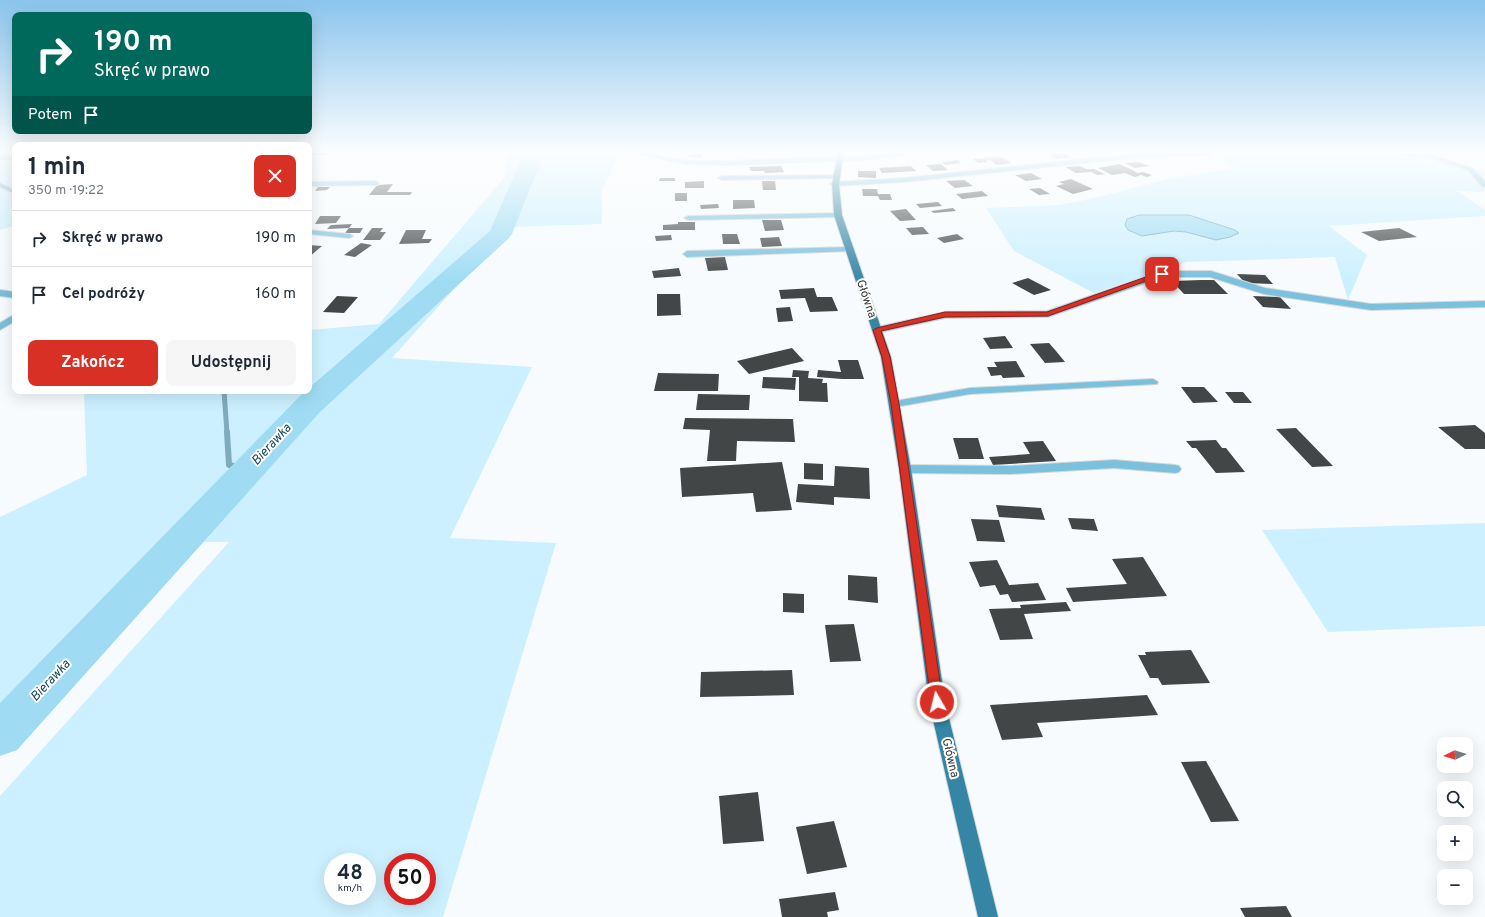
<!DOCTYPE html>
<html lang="pl">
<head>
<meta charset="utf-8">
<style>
	:root { --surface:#fff; --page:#f6f6f7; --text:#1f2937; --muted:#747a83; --line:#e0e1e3; --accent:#d93025 }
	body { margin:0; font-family:Overpass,sans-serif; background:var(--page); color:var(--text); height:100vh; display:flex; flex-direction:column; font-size:15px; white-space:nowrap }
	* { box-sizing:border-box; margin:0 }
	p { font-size:13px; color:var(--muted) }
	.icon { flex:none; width:22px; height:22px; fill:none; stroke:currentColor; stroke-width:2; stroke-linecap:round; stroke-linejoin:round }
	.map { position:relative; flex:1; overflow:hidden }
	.drawer { position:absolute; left:12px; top:142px; width:300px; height:252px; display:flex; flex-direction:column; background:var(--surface); border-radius:8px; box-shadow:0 4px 16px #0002 }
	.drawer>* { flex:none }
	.banner { position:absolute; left:12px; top:12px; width:300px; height:122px; border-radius:8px; box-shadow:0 4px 16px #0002; background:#00695c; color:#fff; overflow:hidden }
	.needle { width:26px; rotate:265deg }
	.controls { position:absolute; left:1437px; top:737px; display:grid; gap:8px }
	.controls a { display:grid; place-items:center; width:36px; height:36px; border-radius:8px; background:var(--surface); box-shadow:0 4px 16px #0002; font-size:20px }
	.speed { position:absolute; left:324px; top:853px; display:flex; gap:8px; font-size:20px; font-weight:700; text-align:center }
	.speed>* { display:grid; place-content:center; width:52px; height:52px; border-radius:50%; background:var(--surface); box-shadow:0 4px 16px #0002; line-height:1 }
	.speed small { font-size:10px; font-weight:400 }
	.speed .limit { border:6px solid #d22; background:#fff; color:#111 }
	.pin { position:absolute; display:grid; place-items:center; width:34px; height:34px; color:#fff; margin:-17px; border-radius:8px; box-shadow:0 2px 6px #0006 }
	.me { position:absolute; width:44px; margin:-22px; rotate:352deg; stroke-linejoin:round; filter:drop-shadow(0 0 3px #0008) }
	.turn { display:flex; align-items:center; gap:14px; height:84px; padding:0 16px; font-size:18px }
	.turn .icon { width:52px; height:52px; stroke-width:2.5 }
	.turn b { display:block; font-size:28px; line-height:34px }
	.then { display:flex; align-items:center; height:38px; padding:0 16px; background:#0003; gap:8px; font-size:15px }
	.round { display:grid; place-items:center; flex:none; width:42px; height:42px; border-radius:8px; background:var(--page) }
	.head { display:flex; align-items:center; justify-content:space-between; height:68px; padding:0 16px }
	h1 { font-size:24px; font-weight:700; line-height:30px }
	.cta { display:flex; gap:8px; margin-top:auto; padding:8px 16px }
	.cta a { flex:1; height:46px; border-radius:8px; background:var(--accent); color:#fff; font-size:16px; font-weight:700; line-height:46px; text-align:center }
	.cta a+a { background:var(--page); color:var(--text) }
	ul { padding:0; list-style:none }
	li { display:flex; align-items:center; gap:12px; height:56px; padding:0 16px; border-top:1px solid var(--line) }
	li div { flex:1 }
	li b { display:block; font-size:15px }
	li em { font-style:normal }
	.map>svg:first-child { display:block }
	.green { fill:#ccf0ff; fill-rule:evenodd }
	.water { fill:#9fdcf4; stroke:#80abbc }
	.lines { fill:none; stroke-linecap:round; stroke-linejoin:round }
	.stream-far2 { stroke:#80abbc; stroke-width:4 }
	.stream-far1 { stroke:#80abbc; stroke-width:5 }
	.stream { stroke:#80abbc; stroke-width:6 }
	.river { fill:#9fdcf4; fill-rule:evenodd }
	.building { fill:#424647 }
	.minor-casing { stroke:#d4d8da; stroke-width:2 }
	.major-casing { stroke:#d4d8da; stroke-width:2 }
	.minor { fill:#7bc0dc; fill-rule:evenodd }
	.major { fill:#3486a4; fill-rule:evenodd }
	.route { fill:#d93025; stroke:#8d1f18 }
	.labels { text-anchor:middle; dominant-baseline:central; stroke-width:4; stroke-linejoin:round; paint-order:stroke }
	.street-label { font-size:12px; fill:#373939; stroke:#fff }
	.water-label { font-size:13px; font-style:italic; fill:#154657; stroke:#fff }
</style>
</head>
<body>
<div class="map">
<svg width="1485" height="917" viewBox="0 0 1485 917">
	<rect width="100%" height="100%" fill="#f7fbfd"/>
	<g class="green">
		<path d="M507 153H619L602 191V224L510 227 392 358 532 367 450 538 556 543 443 917H0V796L229 542H197L0 756V517L87 475 84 391H309V330L379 324 504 178ZM333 862H367V896H333ZM393 862H427V896H393Z"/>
		<path d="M1256 153H1429L1484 172 1485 192 1457 191 1485 210V216L1329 226 1367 255 1348 300 1335 257 1187 262 1094 293 1014 251 986 208 1059 205 1090 199 1172 178 1236 168 1217 155Z"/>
		<path d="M0 159H7L5 162 15 161V228L13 226 0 230Z"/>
		<path d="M1485 523V626L1328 632 1262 530Z"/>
	</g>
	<path class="water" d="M1139 215H1189L1235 230 1239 233 1230 237 1216 240 1186 232 1174 231 1142 236 1128 230 1125 225 1127 219Z"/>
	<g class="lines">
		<path class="stream-far2" d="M0 185 15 192"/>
		<path class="stream-far1" d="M224 391 227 433"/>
		<path class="stream" d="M227 432 229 465 249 469"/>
		<path class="river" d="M524 153H544L512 234 508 239 320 412 17 750 0 756V703L298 398 306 391H309V388L490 231Z"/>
	</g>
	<g class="building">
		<path d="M309 153H330L328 155H309Z"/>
		<path d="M690 153H704L701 158 687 157Z"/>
		<path d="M1049 153H1064L1071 157 1057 159Z"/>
		<path d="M992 157 1003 158 1011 163 997 165 990 160H986L988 162 978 163 973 159Z"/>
		<path d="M958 160 961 163 945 165 942 162Z"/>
		<path d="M1139 162 1149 166 1135 168 1125 163Z"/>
		<path d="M941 164 948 170 933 171 926 165Z"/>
		<path d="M1120 164 1138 173 1143 172 1152 175 1147 177 1141 175 1135 177 1125 173 1112 175 1098 168Z"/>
		<path d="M781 166 784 172 765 173 764 171H751L749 167Z"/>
		<path d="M911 166 916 171 882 173 879 168Z"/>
		<path d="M1080 166 1086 169H1094L1105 174 1097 175 1091 172 1076 173 1065 167Z"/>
		<path d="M858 171H876V178L858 177Z"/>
		<path d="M1031 173 1042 179 1026 181 1015 175Z"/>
		<path d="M660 178H675V181H659Z"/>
		<path d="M1071 179 1093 189 1073 194 1056 186 1064 184 1059 182Z"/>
		<path d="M964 180 973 186 955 188 946 181Z"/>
		<path d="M704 181V188H685V182Z"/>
		<path d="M762 181H775L776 190H763Z"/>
		<path d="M393 184 387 192H412L410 195H369L377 185Z"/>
		<path d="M318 187H330L327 190 315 191Z"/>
		<path d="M1040 188 1050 194 1039 195 1029 189Z"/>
		<path d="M862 189H877L878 194H890L892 200H880L878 196H863Z"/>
		<path d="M982 191 988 196 962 199 956 194Z"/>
		<rect x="675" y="193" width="12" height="8"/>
		<path d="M733 200H754L755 208 733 209Z"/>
		<path d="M938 202 942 206 920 208 916 204Z"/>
		<path d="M718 204 719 208 701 209 700 205Z"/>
		<path d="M953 208 956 211 934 213 931 211Z"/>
		<path d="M906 209 916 220 900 221 890 211Z"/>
		<path d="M320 216H341L336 223 315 224Z"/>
		<path d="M762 220H781L784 230 765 231Z"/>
		<path d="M678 222H695V230H663V225L678 224Z"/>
		<path d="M352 224 349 228H363L360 233H345L349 228 327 229 331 225Z"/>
		<path d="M923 227 929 234 912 235 906 228Z"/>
		<path d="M372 228H383L380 232H386L380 240H363Z"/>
		<path d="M1399 228 1417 237 1379 241 1361 232Z"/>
		<path d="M406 230H426L422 239H432L429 243 399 244Z"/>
		<path d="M722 234H737L740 244H723Z"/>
		<path d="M957 234 964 239 944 243 937 238Z"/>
		<path d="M671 235 672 240 656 241 655 236Z"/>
		<path d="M779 237 782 246 762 247 760 238Z"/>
		<path d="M361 243 372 245 355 257 344 255Z"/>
		<path d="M309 245 322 246 309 257Z"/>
		<path d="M725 257 728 270 708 271 705 258Z"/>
		<path d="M679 268 681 276 654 278 652 271Z"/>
		<path d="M1237 274 1265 275 1273 284 1245 283Z"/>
		<path d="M1028 278 1051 290 1034 295 1012 283Z"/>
		<path d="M1201 280H1214L1228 294H1184L1172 281Z"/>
		<path d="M814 288 817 297H832L838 311 810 312 805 298 781 299 779 290Z"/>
		<path d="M657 294H680L681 315 657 316Z"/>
		<path d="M337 296 358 297 344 313 323 312Z"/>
		<path d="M1253 296 1280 297 1291 309 1263 307Z"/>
		<path d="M790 307 793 321 778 322 776 308Z"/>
		<path d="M1005 336 1013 348 990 349 983 338Z"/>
		<path d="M1049 343 1056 351 1065 362 1045 363 1030 344Z"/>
		<path d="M792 348 804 361 749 374 737 361Z"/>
		<path d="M838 360H858L864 379H842L817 377 818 370 841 372Z"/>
		<path d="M1016 361 1025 377 1003 378 1001 375 991 376 987 367H997L994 362Z"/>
		<path d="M793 370 809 371 808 378 823 379 822 383H827L828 402 799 401V377H792Z"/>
		<path d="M658 373 719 374 718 391H654Z"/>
		<path d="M763 377 796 378 795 390 762 388Z"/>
		<path d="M1181 387H1204L1218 402 1193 403Z"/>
		<path d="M1225 392H1243L1252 403H1234Z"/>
		<path d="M698 394 750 395 749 410H696Z"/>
		<path d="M685 418 793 419 795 442 737 441 736 461H707L710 430 683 429Z"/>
		<path d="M1475 425 1485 433V449H1465L1438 427Z"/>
		<path d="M1296 428 1333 466 1312 467 1276 429Z"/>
		<path d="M953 438H978L984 459H959Z"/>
		<path d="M1216 440 1222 448H1226L1245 472 1216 473 1196 448H1192L1186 441Z"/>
		<path d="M1043 441 1056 461 993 465 989 457 1030 454 1023 442Z"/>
		<path d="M782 462 792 510 756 512 753 493 682 497 680 468Z"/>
		<path d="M804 463 823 464V480L804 479Z"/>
		<path d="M835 466 869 468 870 499 834 497V505L796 502 798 484 834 486Z"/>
		<path d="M996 505 1041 508 1045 520 999 517Z"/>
		<path d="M1068 518 1094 519 1098 531 1072 529Z"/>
		<path d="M971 519 999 520 1005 542 977 541Z"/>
		<path d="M1143 557 1167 596 1073 602 1066 588 1127 584 1112 559Z"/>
		<path d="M997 560 1009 585 1038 583 1046 600 1012 602 1008 594 1000 595 995 585 980 587 969 562Z"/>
		<path d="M848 575 877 577 878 603 848 600Z"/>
		<path d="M783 593 804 594V613L783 612Z"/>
		<path d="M1066 602 1071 611 1024 614 1033 639 1000 640 989 609 1021 608 1020 605Z"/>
		<path d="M854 624 861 661 830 662 825 625Z"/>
		<path d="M1191 650 1210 683 1162 685 1158 678H1150L1138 655H1146L1145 652Z"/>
		<path d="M792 670 794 695 700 697 701 672Z"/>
		<path d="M1147 695 1158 715 1037 723 1043 737 1002 740 990 705Z"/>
		<path d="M1206 761 1239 821 1211 822 1181 762Z"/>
		<path d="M758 792 764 841 723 844 719 796Z"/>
		<path d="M834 821 847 867 807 874 796 827Z"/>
		<path d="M835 892 839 910 827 912 828 917H782L779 899Z"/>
		<path d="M1286 906 1292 917H1245L1240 908Z"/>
	</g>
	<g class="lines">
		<g class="minor-casing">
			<g id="minor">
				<path d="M633 153H648L685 160 727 161 906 153 903 155 866 160 727 165 685 164Z"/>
				<path d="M1141 153H1213L1210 155 1142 157 904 182 834 186 830 184 834 182 904 178Z"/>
				<path d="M1394 153 1429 154 1472 168 1485 181V187H1482L1468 170 1426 157 1397 155Z"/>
				<rect x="0" y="156" width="15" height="4"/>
				<path d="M835 175 837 176V178L722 180 718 178 722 176Z"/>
				<path d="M375 181 379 183 378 185 309 186V182Z"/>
				<path d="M838 213H841V217L688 220 684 218 688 216Z"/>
				<path d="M309 230 349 234 353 236 349 238 309 234Z"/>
				<path d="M850 247 854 249 853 251 687 257 683 254 687 251Z"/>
				<path d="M1162 271H1211L1265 288 1371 304 1485 301V307L1371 310 1264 294 1210 277H1163L1048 317 945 318 877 333 872 330 877 327 945 312 1047 311Z"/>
				<path d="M0 290 15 292V298L0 296Z"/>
				<path d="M15 314V321L0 330V323Z"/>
				<path d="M1153 379 1158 382 1157 384 970 394 895 407 889 404 895 401 970 388Z"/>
				<path d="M1114 460 1175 465 1179 466 1181 469 1179 472 1175 473 1114 468 1010 474 905 473 901 472 899 469 901 466 905 465 1010 466Z"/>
			</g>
		</g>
		<g class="major-casing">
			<path id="major" d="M838 153H844L839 184 842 215 891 357 911 469 945 702 998 917H978L929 702 899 469 881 357 834 215 832 184Z"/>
		</g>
		<use href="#minor" class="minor"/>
		<use href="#major" class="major"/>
	</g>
	<linearGradient id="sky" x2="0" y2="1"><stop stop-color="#8bc4ed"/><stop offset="0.54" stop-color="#fbfdfe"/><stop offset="1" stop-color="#fbfdfe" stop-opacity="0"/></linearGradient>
	<rect width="1485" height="282" fill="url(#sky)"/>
	<path class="route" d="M1160 272 1166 274 1048 316 945 317 881 331 890 357 899 404 943 702 941 705 937 707 933 705 931 702 891 404 882 357 873 330 877 328 945 312H1047Z"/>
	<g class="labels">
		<g class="street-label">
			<text transform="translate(866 299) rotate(71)">Główna</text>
			<text transform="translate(950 758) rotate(77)">Główna</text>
		</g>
		<g class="water-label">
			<text transform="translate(272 445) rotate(-47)">Bierawka</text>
			<text transform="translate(51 681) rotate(-47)">Bierawka</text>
		</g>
	</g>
</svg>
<div class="controls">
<a><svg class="needle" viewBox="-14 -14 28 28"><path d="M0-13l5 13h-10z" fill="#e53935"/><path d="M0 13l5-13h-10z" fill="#747a83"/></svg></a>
<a><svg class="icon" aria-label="search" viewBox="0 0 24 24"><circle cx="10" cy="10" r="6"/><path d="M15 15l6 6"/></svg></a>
<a>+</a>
<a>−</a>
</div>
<div class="speed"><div>48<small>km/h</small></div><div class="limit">50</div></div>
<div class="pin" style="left:1162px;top:274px;background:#d93025"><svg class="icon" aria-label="arrive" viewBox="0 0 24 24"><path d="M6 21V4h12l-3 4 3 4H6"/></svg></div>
<svg class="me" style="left:937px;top:702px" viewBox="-20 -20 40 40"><circle r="17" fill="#d93025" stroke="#fff" stroke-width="3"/><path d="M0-11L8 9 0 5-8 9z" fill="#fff"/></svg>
<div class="banner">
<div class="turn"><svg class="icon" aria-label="right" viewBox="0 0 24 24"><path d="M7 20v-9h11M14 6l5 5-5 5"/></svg><div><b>190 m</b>Skręć w prawo</div></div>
<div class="then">Potem<svg class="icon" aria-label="arrive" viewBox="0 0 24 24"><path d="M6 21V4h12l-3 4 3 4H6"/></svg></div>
</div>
<section class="drawer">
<div class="head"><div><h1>1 min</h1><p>350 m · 19:22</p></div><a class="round" style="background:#d93025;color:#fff"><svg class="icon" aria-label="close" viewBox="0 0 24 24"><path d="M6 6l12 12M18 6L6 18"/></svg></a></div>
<ul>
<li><svg class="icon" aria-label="right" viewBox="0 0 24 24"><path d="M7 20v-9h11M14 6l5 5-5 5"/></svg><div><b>Skręć w prawo</b></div><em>190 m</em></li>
<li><svg class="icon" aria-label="arrive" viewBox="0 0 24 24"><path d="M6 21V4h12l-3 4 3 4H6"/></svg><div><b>Cel podróży</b></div><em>160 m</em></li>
</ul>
<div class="cta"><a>Zakończ</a><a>Udostępnij</a></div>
</section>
</div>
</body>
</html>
